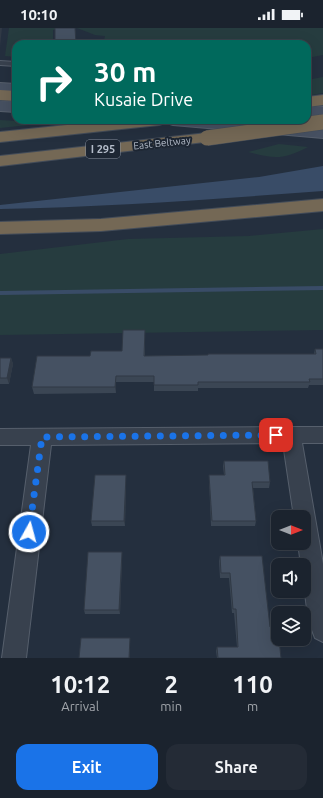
<!DOCTYPE html>
<html lang="en">
<head>
<meta charset="utf-8">
<style>
	:root { --surface:#1b232e; --page:#242b36; --text:#f1f3f6; --muted:#a0a4aa; --line:#39404a; --accent:#1a73e8 }
	body { margin:0; font-family:Ubuntu,sans-serif; background:var(--page); color:var(--text); height:100vh; display:flex; flex-direction:column; font-size:15px; white-space:nowrap }
	* { box-sizing:border-box; margin:0 }
	p { font-size:13px; color:var(--muted) }
	.icon { flex:none; width:22px; height:22px; fill:none; stroke:currentColor; stroke-width:2; stroke-linecap:round; stroke-linejoin:round }
	.map { position:relative; height:630px; overflow:hidden }
	.panel { display:flex; flex-direction:column; background:var(--surface); flex:1 }
	.panel>* { flex:none }
	.banner { position:absolute; left:12px; top:12px; width:299px; height:84px; border-radius:12px; box-shadow:0 4px 16px #0002,0 0 0 1px var(--line); background:#00695c; color:#fff; overflow:hidden }
	.needle { width:26px; rotate:90deg }
	.fabs { position:absolute; left:271px; top:482px; display:grid; gap:8px }
	.fabs a { display:grid; place-items:center; width:40px; height:40px; border-radius:8px; background:var(--surface); box-shadow:0 4px 16px #0002,0 0 0 1px var(--line); font-size:20px }
	.pin { position:absolute; display:grid; place-items:center; width:34px; height:34px; color:#fff; margin:-17px; border-radius:8px; box-shadow:0 2px 6px #0006 }
	.me { position:absolute; width:44px; margin:-22px; rotate:7deg; stroke-linejoin:round; filter:drop-shadow(0 0 3px #0008) }
	.turn { display:flex; align-items:center; gap:14px; height:84px; padding:0 16px; font-size:18px }
	.turn .icon { width:52px; height:52px; stroke-width:2.5 }
	.turn b { display:block; font-size:28px; line-height:34px }
	.eta { display:flex; justify-content:space-evenly; align-items:center; height:68px; text-align:center }
	.eta b { font-size:24px; font-weight:700; line-height:28px }
	.cta { display:flex; gap:8px; margin-top:auto; padding:8px 16px }
	.cta a { flex:1; height:46px; border-radius:12px; background:var(--accent); color:#fff; font-size:16px; font-weight:700; line-height:46px; text-align:center }
	.cta a+a { background:var(--page); color:var(--text) }
	.status { display:flex; justify-content:space-between; align-items:center; height:28px; padding:0 20px; background:var(--surface); direction:ltr }
	.status svg { height:11px; fill:currentColor }
	.map>svg:first-child { display:block }
	.green { fill:#263c3f }
	.water { fill:#394c67 }
	.lines { fill:none; stroke-linecap:round; stroke-linejoin:round }
	.stream { fill:#394c67; fill-rule:evenodd }
	.lane-casing { stroke:#565f6c; stroke-width:2 }
	.street-casing { stroke:#565f6c; stroke-width:2 }
	.secondary-casing { stroke:#565f6c; stroke-width:2 }
	.highway-casing { stroke:#434c59; stroke-width:2 }
	.lane { fill:#38414e; fill-rule:evenodd }
	.street { fill:#38414e; fill-rule:evenodd }
	.secondary { fill:#465061; fill-rule:evenodd }
	.highway { fill:#746855; fill-rule:evenodd }
	.highway-bridge-casing { stroke:#434c59; stroke-width:16; stroke-linecap:butt }
	.highway-bridge { stroke:#746855; stroke-width:15 }
	.wall { fill:#3b4654 }
	.shaded-wall { fill:#303945 }
	.building { fill:#455162; stroke:#303945 }
	.route { stroke:#1a73e8; stroke-width:7; stroke-dasharray:0 12.6 }
	.labels { text-anchor:middle; dominant-baseline:central; stroke-width:4; stroke-linejoin:round; paint-order:stroke }
	.far-street-label { font-size:10px; fill:#b4bcc9; stroke:#1d2633 }
	.shield { fill:#1d2633; stroke:#878f9c; stroke-width:1 }
	.shield-label { font-size:11px; font-weight:bold; fill:#b4bcc9 }
</style>
</head>
<body>
<div class="status"><b>10:10</b><svg viewBox="0 0 49 12"><path d="M0 12V9h3v3zM5 12V6h3v6zM10 12V3h3v9zM15 12V0h3v12zM26 1h20v11H26zM47 4h2v5h-2z"/></svg></div>
<div class="map">
<svg width="323" height="630" viewBox="0 0 323 630">
	<rect width="100%" height="100%" fill="#242f3e"/>
	<g class="green">
		<path d="M9 0H323V27L307 30V16H103L105 8 95 7 77 0 53 2V16H16V29L5 28Z"/>
		<path d="M323 49V65L307 68V52Z"/>
		<path d="M0 92 48 95 0 100Z"/>
		<path d="M279 116 308 119C283 132 274 131 248 124Z"/>
		<path d="M323 201V302L0 307V226L128 211 249 208Z"/>
	</g>
	<path class="water" d="M323 138V163C215 171 108 179 0 181V177L259 149Z"/>
	<g class="lines">
		<path class="stream" d="M323 258V262L0 267V263Z"/>
		<g class="lane-casing">
			<path id="lane" d="M0 33 16 34V38L0 37Z"/>
		</g>
		<g class="street-casing">
			<path id="street" d="M291 399H323V415H302L323 536V614L315 610C306 589 304 560 304 537H301L298 515H304V489H294L283 415 51 417 26 630H2L31 417H0V401Z"/>
		</g>
		<g class="secondary-casing">
			<g id="secondary">
				<path d="M0 55 16 56V64L0 63Z"/>
				<path d="M0 73 16 74V84L0 83Z"/>
				<path d="M307 78 323 79V89L307 88Z"/>
				<path d="M165 92H228L323 100V110L173 97 167 95Z"/>
			</g>
		</g>
		<g class="highway-casing">
			<g id="highway">
				<path d="M0 62 16 63V73L0 72Z"/>
				<path d="M323 67V77L307 79V69Z"/>
				<path d="M115 92H167L165 95 159 97 0 114V104Z"/>
				<path d="M207 105 213 107 215 110 213 113 0 138V128Z"/>
				<path d="M323 171V183L101 203 0 206V194L101 191Z"/>
			</g>
		</g>
		<use href="#lane" class="lane"/>
		<use href="#street" class="street"/>
		<use href="#secondary" class="secondary"/>
		<use href="#highway" class="highway"/>
		<g class="highway-bridge-casing">
			<path id="highway-bridge" d="M207 110 323 94"/>
		</g>
		<use href="#highway-bridge" class="highway-bridge"/>
	</g>
	<g class="wall">
		<path d="M145 308V328L314 326 315 321H323V357H309L308 360H198V363H154V354H116V365L34 366 32 359 90 328 122 323Z"/>
		<path d="M0 330H11L13 336 9 356H0Z"/>
		<path d="M224 433 270 454 269 460H253L256 493 255 498H211L209 452V447H224L223 438Z"/>
		<path d="M126 452 125 498H92L91 493Z"/>
		<path d="M122 524V529L120 586H85L84 582Z"/>
		<path d="M220 528 270 599 281 630H217L216 623 217 619H237L234 585H232L229 550H220L219 533Z"/>
	</g>
	<g class="shaded-wall">
		<path d="M0 0H2L0 18Z"/>
		<path d="M11 330 13 336 9 356 7 350Z"/>
		<path d="M116 348V365L115 359Z"/>
		<path d="M126 447V452L125 498 124 493Z"/>
		<path d="M122 524V529L120 586 119 582Z"/>
		<path d="M130 610V630H129Z"/>
	</g>
	<g class="building">
		<path d="M55 0H75L76 16H55Z"/>
		<path d="M123 302H145L144 328 208 327V326H316L315 321H323V351H309L310 354H198V357H154V348H116L115 359H32L37 328H90L91 323H122Z"/>
		<path d="M0 330H11L7 350H0Z"/>
		<path d="M224 433H268L270 454H252L256 493H212L209 447H225Z"/>
		<path d="M95 447H126L124 493H91Z"/>
		<path d="M88 524H122L119 582H84Z"/>
		<path d="M220 528H262L270 599H277L278 611H279L281 630H218L217 619H238L236 581H233L230 545H221Z"/>
		<path d="M81 610H130L129 630H79Z"/>
	</g>
	<g class="lines">
		<path class="route" d="M29 504 42 409 276 407"/>
	</g>
	<g class="labels">
		<g class="far-street-label">
			<text transform="translate(162 115) rotate(-6)">East Beltway</text>
		</g>
		<rect class="shield" x="86" y="112" width="34" height="18" rx="3"/>
		<g class="shield-label">
			<text x="103" y="121">I 295</text>
		</g>
	</g>
</svg>
<div class="fabs">
<a><svg class="needle" viewBox="-14 -14 28 28"><path d="M0-13l5 13h-10z" fill="#e53935"/><path d="M0 13l5-13h-10z" fill="#a0a4aa"/></svg></a>
<a><svg class="icon" aria-label="sound" viewBox="0 0 24 24"><path d="M4 9h4l5-4v14l-5-4H4zM17 9q2 3 0 6"/></svg></a>
<a><svg class="icon" aria-label="layers" viewBox="0 0 24 24"><path d="M12 4l9 5-9 5-9-5zM3 14l9 5 9-5"/></svg></a>
</div>
<div class="pin" style="left:276px;top:407px;background:#d93025"><svg class="icon" aria-label="arrive" viewBox="0 0 24 24"><path d="M6 21V4h12l-3 4 3 4H6"/></svg></div>
<svg class="me" style="left:29px;top:504px" viewBox="-20 -20 40 40"><circle r="17" fill="#1a73e8" stroke="#fff" stroke-width="3"/><path d="M0-11L8 9 0 5-8 9z" fill="#fff"/></svg>
<div class="banner">
<div class="turn"><svg class="icon" aria-label="right" viewBox="0 0 24 24"><path d="M7 20v-9h11M14 6l5 5-5 5"/></svg><div><b>30 m</b>Kusaie Drive</div></div>
</div>
</div>
<section class="panel">
<div class="eta">
<div><b>10:12</b><p>Arrival</p></div>
<div><b>2</b><p>min</p></div>
<div><b>110</b><p>m</p></div>
</div>
<div class="cta"><a>Exit</a><a>Share</a></div>
</section>
</body>
</html>
